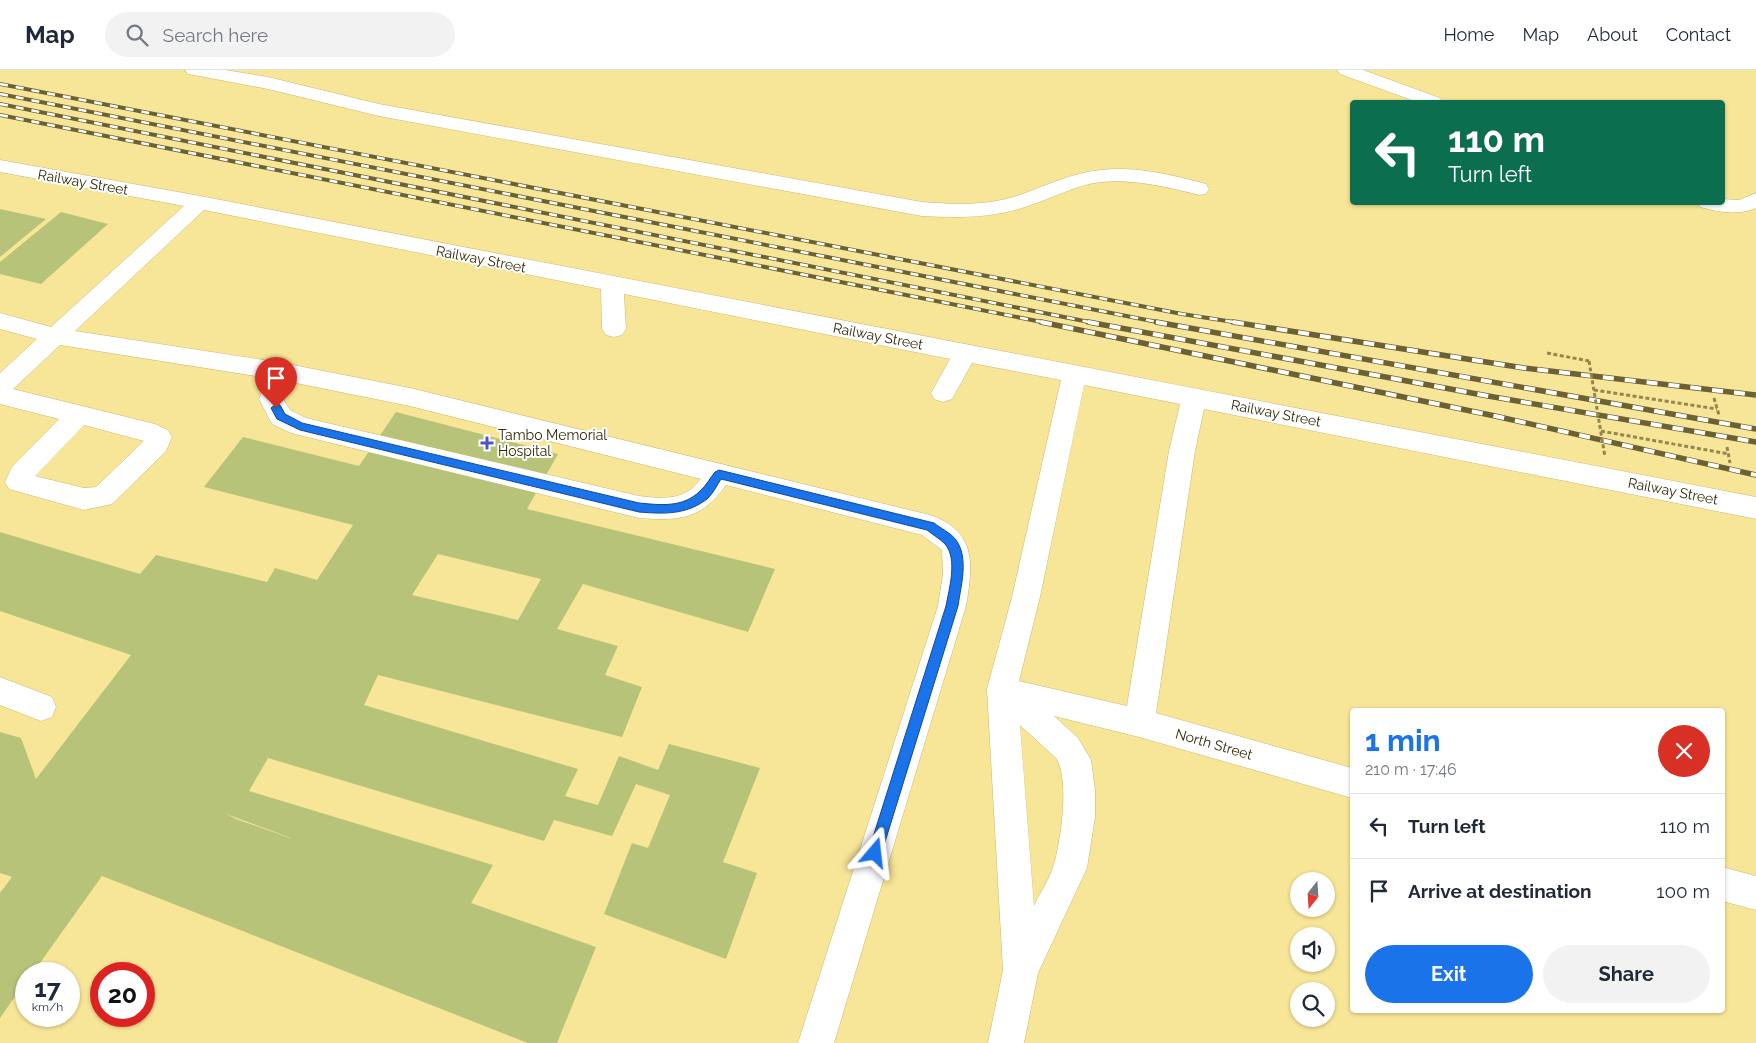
<!DOCTYPE html>
<html lang="en">
<head>
<meta charset="utf-8">
<style>
	:root { --surface:#fff; --page:#f2f2f3; --text:#1f2937; --muted:#747a83; --line:#e0e1e3; --accent:#1a73e8 }
	body { margin:0; font-family:Raleway,sans-serif; background:var(--page); color:var(--text); height:100vh; display:flex; flex-direction:column; font-size:19px; white-space:nowrap }
	* { box-sizing:border-box; margin:0 }
	p { font-size:16px; color:var(--muted) }
	.icon { flex:none; width:28px; height:28px; fill:none; stroke:currentColor; stroke-width:2; stroke-linecap:round; stroke-linejoin:round }
	.map { position:relative; flex:1; overflow:hidden }
	.side { position:absolute; left:1350px; top:638px; width:375px; height:305px; display:flex; flex-direction:column; background:var(--surface); border-radius:5px; box-shadow:0 1px 4px #0004 }
	.side>* { flex:none }
	.guide { position:absolute; left:1350px; top:30px; width:375px; height:105px; border-radius:5px; box-shadow:0 1px 4px #0004; background:#0b6e4f; color:#fff; overflow:hidden }
	.needle { width:32px; rotate:197deg }
	.buttons { position:absolute; left:1290px; top:802px; display:grid; gap:10px }
	.buttons a { display:grid; place-items:center; width:45px; height:45px; border-radius:50%; background:var(--surface); box-shadow:0 1px 4px #0004; font-size:25px }
	.speed { position:absolute; left:15px; top:892px; display:flex; gap:10px; font-size:25px; font-weight:700; text-align:center }
	.speed>* { display:grid; place-content:center; width:65px; height:65px; border-radius:50%; background:var(--surface); box-shadow:0 1px 4px #0004; line-height:1 }
	.speed small { font-size:12px; font-weight:400 }
	.speed .limit { border:8px solid #d22; background:#fff; color:#111 }
	.pin { position:absolute; display:grid; place-items:center; width:42px; height:42px; color:#fff; margin:-51px -21px; border-radius:50% 50% 50% 0; rotate:-45deg; box-shadow:0 0 5px #0007 }
	.pin .icon { rotate:45deg }
	.me { position:absolute; width:55px; margin:-28px; rotate:17deg; stroke-linejoin:round; filter:drop-shadow(0 0 4px #0008) }
	.turn { display:flex; align-items:center; gap:18px; height:105px; padding:0 15px; font-size:22px }
	.turn .icon { width:65px; height:65px; stroke-width:2.5 }
	.turn b { display:block; font-size:35px; line-height:42px }
	.round { display:grid; place-items:center; flex:none; width:52px; height:52px; border-radius:26px; background:var(--page) }
	.summary { display:flex; align-items:center; justify-content:space-between; height:85px; padding:0 15px }
	h1 { font-size:30px; font-weight:700; line-height:38px; color:var(--accent) }
	.primary-button { display:flex; gap:10px; margin-top:auto; padding:10px 15px }
	.primary-button a { flex:1; height:58px; border-radius:30px; background:var(--accent); color:#fff; font-size:20px; font-weight:700; line-height:58px; text-align:center }
	.primary-button a+a { background:var(--page); color:var(--text) }
	ul { padding:0; list-style:none }
	li { display:flex; align-items:center; gap:15px; height:65px; padding:0 15px; border-top:1px solid var(--line) }
	li div { flex:1 }
	li b { display:block; font-size:19px }
	li em { font-style:normal }
	header { display:flex; align-items:center; gap:30px; box-sizing:border-box; height:70px; padding:0 25px; background:var(--surface); border-bottom:1px solid var(--line) }
	header strong { font-size:24px }
	nav { display:flex; gap:28px; margin-inline-start:auto; font-size:18px }
	.search { width:350px; height:45px; background:var(--page); display:flex; align-items:center; gap:12px; box-sizing:border-box; padding:0 18px; border-radius:28px; color:var(--muted); font-size:19px }
	.map>svg:first-child { display:block }
	.building { fill:#b6c378; fill-rule:evenodd }
	.lines { fill:none; stroke-linecap:round; stroke-linejoin:round }
	.minor-casing { stroke:#cab86c; stroke-width:1 }
	.path { stroke:#93874f; stroke-width:3; stroke-dasharray:4 2.5; stroke-linecap:butt }
	.minor { fill:#fff; fill-rule:evenodd }
	.rail-far1-casing { stroke:#6b6132; stroke-width:4 }
	.rail-casing { stroke:#6b6132; stroke-width:5.5 }
	.rail-far1 { stroke:#fff; stroke-width:2.5; stroke-dasharray:8; stroke-linecap:butt }
	.rail { stroke:#fff; stroke-width:4; stroke-dasharray:11; stroke-linecap:butt }
	.path-bridge { stroke:#93874f; stroke-width:3; stroke-dasharray:4 2.5; stroke-linecap:butt }
	.route { fill:#1a73e8; stroke:#114b97 }
	.poi-dot { fill:#5053ca; stroke:#fff; stroke-width:2 }
	.labels { text-anchor:middle; dominant-baseline:central; stroke-width:4; stroke-linejoin:round; paint-order:stroke }
	.street-label { font-size:14px; fill:#302908; stroke:#fff }
	.poi-label { font-size:14px; fill:#302908; stroke:#fff; text-anchor:start }
</style>
</head>
<body>
<header>
<strong>Map</strong>
<div class="search"><svg class="icon" aria-label="search" viewBox="0 0 24 24"><circle cx="10" cy="10" r="6"/><path d="M15 15l6 6"/></svg>Search here</div>
<nav><a>Home</a><a>Map</a><a>About</a><a>Contact</a></nav>
</header>
<div class="map">
<svg width="1756" height="973" viewBox="0 0 1756 973">
	<rect width="100%" height="100%" fill="#f8e698"/>
	<g class="building">
		<path d="M0 139 46 149 0 187Z"/>
		<path d="M61 142 108 154 41 214 0 204V192Z"/>
		<path d="M396 342 558 384 527 439 775 499 748 562 583 514 557 559 618 576 605 605 642 617 622 667 378 605 364 635 578 699 565 726 598 735 619 686 658 700 669 674 760 698 723 792 757 803 726 889 604 844 632 773 648 778 670 725 636 714 612 766 554 750 544 771 268 688 249 721 493 795 471 833 596 877 557 973H528L102 806 32 904H26V911L0 948V823L12 807 0 803V662L21 668 36 709 131 585 0 541V462L140 504 156 485 267 512 275 498 317 510 353 455 204 417 243 367 359 396ZM438 484 541 509 518 550 412 525ZM226 744 291 768H290L236 749Z"/>
	</g>
	<g class="lines">
		<g class="minor-casing">
			<g id="minor">
				<path d="M185 0H225L268 7 379 34 922 132C951 134 981 136 1010 128 1041 119 1068 103 1101 100 1137 96 1172 105 1206 114L1209 119 1206 124 1199 125C1167 117 1134 109 1101 112 1075 115 1053 128 1028 136 994 148 958 148 922 146L379 46 268 19 194 5 188 4Z"/>
				<path d="M1337 0H1363L1440 28 1442 32H1417L1340 4Z"/>
				<path d="M0 90 200 126 1756 427V449L1204 339 1195 381 1156 643 1352 698V728L1139 667 1054 646 1078 668 1091 690 1095 721V747L1087 798 1038 903 1024 973H988L1003 900 987 619 1012 527 1061 310 972 293 952 329 943 332 934 329 931 323 950 289 624 224 626 259 622 265 614 267 606 265 602 259 601 219 204 140 75 261 283 293 410 318 930 445C977 461 973 495 966 536L834 973H798L938 536 943 504 942 480 922 465 726 415C701 450 679 451 639 448L291 363 272 354 259 329 268 308 60 275 13 319 155 354 168 360 172 367 166 381 112 434 84 440 9 419 5 412 12 397 59 349 0 334V303L37 269 0 259V243L51 257 184 136 0 102ZM291 312 410 336 701 409C685 431 663 429 639 426L306 348 290 340 283 329ZM1084 315 1180 334 1169 381 1127 636 1019 611 1040 527ZM84 355 144 371 96 417 84 418 35 406ZM1020 655 1056 688C1070 709 1061 771 1054 794 1050 809 1040 823 1034 836Z"/>
				<path d="M1756 123V138C1737 146 1719 142 1700 137L1697 132H1722V129L1739 130Z"/>
				<path d="M0 607 52 627 56 637 52 647 41 651 0 635Z"/>
				<path d="M1722 797 1756 806V840L1722 831Z"/>
			</g>
		</g>
		<g class="path">
			<path d="M1547 283 1589 291"/>
			<path d="M1594 320 1717 339"/>
			<path d="M1714 328 1719 345"/>
			<path d="M1601 361 1729 384"/>
			<path d="M1727 377 1730 393"/>
		</g>
		<use href="#minor" class="minor"/>
		<g class="rail-far1-casing">
			<g id="rail-far1">
				<path d="M0 14 1182 244 1240 253"/>
				<path d="M0 24 1162 253"/>
				<path d="M0 34 1094 253"/>
				<path d="M0 45 1047 253"/>
			</g>
		</g>
		<g class="rail-casing">
			<g id="rail">
				<path d="M1041 252 1495 346 1756 405"/>
				<path d="M1088 252 1488 326 1756 372"/>
				<path d="M1156 252 1756 359"/>
				<path d="M1233 252 1524 298 1756 325"/>
			</g>
		</g>
		<use href="#rail-far1" class="rail-far1"/>
		<use href="#rail" class="rail"/>
		<path class="path-bridge" d="M1589 291 1605 387"/>
	</g>
	<path class="route" d="M276 334 280 335 285 344 302 353 639 433C660 435 683 438 700 421 706 416 710 408 715 402L719 400 934 453C940 458 951 463 956 470 969 488 961 515 958 536L880 788 875 790 870 788 868 783 946 536C949 519 958 489 945 474 940 469 932 464 927 460L721 409C717 415 713 424 707 429 686 445 664 444 639 442L300 360 277 349 271 338Z"/>
	<path class="poi-dot" d="M484.5 365.5h5v5h5v5h-5v5h-5v-5h-5v-5h5z"/>
	<g class="labels">
		<g class="street-label">
			<text transform="translate(83 112) rotate(10)">Railway Street</text>
			<text transform="translate(481 189) rotate(11)">Railway Street</text>
			<text transform="translate(878 266) rotate(11)">Railway Street</text>
			<text transform="translate(1276 343) rotate(11)">Railway Street</text>
			<text transform="translate(1673 421) rotate(11)">Railway Street</text>
			<text transform="translate(1214 674) rotate(16)">North Street</text>
		</g>
		<g class="poi-label">
			<text x="498" y="365">Tambo Memorial<tspan x="498" dy="16">Hospital</tspan></text>
		</g>
	</g>
</svg>
<div class="buttons">
<a><svg class="needle" viewBox="-14 -14 28 28"><path d="M0-13l5 13h-10z" fill="#e53935"/><path d="M0 13l5-13h-10z" fill="#747a83"/></svg></a>
<a><svg class="icon" aria-label="sound" viewBox="0 0 24 24"><path d="M4 9h4l5-4v14l-5-4H4zM17 9q2 3 0 6"/></svg></a>
<a><svg class="icon" aria-label="search" viewBox="0 0 24 24"><circle cx="10" cy="10" r="6"/><path d="M15 15l6 6"/></svg></a>
</div>
<div class="speed"><div>17<small>km/h</small></div><div class="limit">20</div></div>
<div class="pin" style="left:276px;top:338px;background:#d93025"><svg class="icon" aria-label="arrive" viewBox="0 0 24 24"><path d="M6 21V4h12l-3 4 3 4H6"/></svg></div>
<svg class="me" style="left:875px;top:783px" viewBox="-20 -20 40 40"><path d="M0-17L14 15 0 8-14 15z" fill="#1a73e8" stroke="#fff" stroke-width="4"/></svg>
<div class="guide">
<div class="turn"><svg class="icon" aria-label="left" viewBox="0 0 24 24"><path d="M17 20v-9H6M10 6l-5 5 5 5"/></svg><div><b>110 m</b>Turn left</div></div>
</div>
<section class="side">
<div class="summary"><div><h1>1 min</h1><p>210 m · 17:46</p></div><a class="round" style="background:#d93025;color:#fff"><svg class="icon" aria-label="close" viewBox="0 0 24 24"><path d="M6 6l12 12M18 6L6 18"/></svg></a></div>
<ul>
<li><svg class="icon" aria-label="left" viewBox="0 0 24 24"><path d="M17 20v-9H6M10 6l-5 5 5 5"/></svg><div><b>Turn left</b></div><em>110 m</em></li>
<li><svg class="icon" aria-label="arrive" viewBox="0 0 24 24"><path d="M6 21V4h12l-3 4 3 4H6"/></svg><div><b>Arrive at destination</b></div><em>100 m</em></li>
</ul>
<div class="primary-button"><a>Exit</a><a>Share</a></div>
</section>
</div>
</body>
</html>
